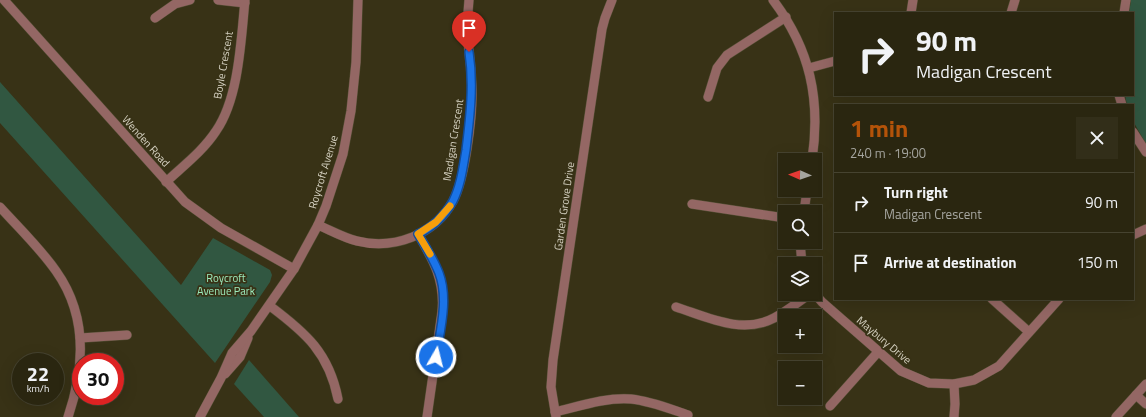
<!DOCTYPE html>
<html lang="en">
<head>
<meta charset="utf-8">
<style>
	:root { --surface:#2a2610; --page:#322e19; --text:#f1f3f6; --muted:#a5a59f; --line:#464330; --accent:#b45309 }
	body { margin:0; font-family:"Titillium Web",sans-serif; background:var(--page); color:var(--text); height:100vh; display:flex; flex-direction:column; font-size:15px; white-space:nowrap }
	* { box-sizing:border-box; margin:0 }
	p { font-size:13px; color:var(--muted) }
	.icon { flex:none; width:22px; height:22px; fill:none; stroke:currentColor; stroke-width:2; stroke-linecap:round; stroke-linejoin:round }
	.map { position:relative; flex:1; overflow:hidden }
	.details { position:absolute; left:834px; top:104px; width:300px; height:196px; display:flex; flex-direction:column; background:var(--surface); border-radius:0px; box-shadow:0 4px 16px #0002,0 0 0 1px var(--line) }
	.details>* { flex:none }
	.banner { position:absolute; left:834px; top:12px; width:300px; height:84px; border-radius:0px; box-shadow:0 4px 16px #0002,0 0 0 1px var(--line); background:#2a2610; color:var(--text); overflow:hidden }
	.needle { width:26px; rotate:272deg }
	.fabs { position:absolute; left:778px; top:153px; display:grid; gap:8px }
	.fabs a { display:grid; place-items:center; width:44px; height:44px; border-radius:0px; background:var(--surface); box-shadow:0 4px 16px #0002,0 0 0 1px var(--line); font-size:20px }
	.speed { position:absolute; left:12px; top:353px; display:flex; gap:8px; font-size:20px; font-weight:700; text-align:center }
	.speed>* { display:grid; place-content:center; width:52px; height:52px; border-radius:50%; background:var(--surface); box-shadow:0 4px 16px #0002,0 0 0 1px var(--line); line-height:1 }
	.speed small { font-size:10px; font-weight:400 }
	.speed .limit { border:6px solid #d22; background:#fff; color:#111 }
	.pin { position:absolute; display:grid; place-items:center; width:34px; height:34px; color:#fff; margin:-41px -17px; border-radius:50% 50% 50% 0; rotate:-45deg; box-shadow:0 0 4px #0007 }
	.pin .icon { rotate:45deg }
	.me { position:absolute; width:44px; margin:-22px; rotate:8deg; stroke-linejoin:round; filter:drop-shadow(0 0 3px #0008) }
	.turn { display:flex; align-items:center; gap:14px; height:84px; padding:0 16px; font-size:18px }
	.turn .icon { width:52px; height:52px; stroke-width:2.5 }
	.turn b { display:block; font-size:28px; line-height:34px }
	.round { display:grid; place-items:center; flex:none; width:42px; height:42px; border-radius:0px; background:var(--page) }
	.headline { display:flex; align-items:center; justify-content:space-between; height:68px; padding:0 16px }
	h1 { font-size:24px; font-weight:700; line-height:30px; color:var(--accent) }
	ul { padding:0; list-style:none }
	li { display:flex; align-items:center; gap:12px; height:60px; padding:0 16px; border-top:1px solid var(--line) }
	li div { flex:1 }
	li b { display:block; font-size:15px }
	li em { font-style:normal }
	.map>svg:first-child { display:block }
	.green { fill:#315741 }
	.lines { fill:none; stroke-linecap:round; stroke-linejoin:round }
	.minor-casing { stroke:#544f35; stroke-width:10 }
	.minor { stroke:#946764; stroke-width:9 }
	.route-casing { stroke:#114b97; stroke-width:10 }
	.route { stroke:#1a73e8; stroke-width:7 }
	.slow { stroke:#f59e0b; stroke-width:7 }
	.labels { text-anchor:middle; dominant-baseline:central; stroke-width:3.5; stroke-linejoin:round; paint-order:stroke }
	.street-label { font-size:11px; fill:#d6d2c2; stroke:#383216 }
	.park-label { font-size:11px; fill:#9ceabc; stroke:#383216 }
</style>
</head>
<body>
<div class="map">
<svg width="1146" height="417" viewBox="0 0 1146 417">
	<rect width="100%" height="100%" fill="#383216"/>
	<g class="green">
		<path d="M1131 0H1146V144L1133 121V105H1127L1125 95H1133V13H1129Z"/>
		<path d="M0 82 181 285 213 238 270 270 272 275 270 282 215 363 0 123Z"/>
		<path d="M249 360 299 417H264L234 384Z"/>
	</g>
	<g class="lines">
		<g class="minor-casing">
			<g id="minor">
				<path d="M4 0 185 202 221 228 294 269"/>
				<path d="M218 0 245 3"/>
				<path d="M773 0C810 49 821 99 812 160"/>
				<path d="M911 13 913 0"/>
				<path d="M1011 13 1015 0"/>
				<path d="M1124 13 1126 0"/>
				<path d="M155 18 175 4 190 0"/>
				<path d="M809 68 835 61"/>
				<path d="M1119 95 1122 105"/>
				<path d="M708 97 717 68 727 55 786 17"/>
				<path d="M1133 132 1146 152"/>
				<path d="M166 182C183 166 203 151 216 131 239 98 241 40 245 0"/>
				<path d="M692 204 785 218"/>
				<path d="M0 207C19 228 40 248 56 271 88 316 85 367 68 417"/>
				<path d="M804 212 807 190"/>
				<path d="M318 225C330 230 344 238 357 241 394 250 435 235 453 201 465 179 472 119 472 94 472 76 470 60 468 42 466 28 468 14 469 0"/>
				<path d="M418 234C434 261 445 281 442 312L427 417"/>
				<path d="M1133 235 1146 229"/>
				<path d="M800 242 802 264"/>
				<path d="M815 294 822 302 901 371 929 383 954 384 974 380 999 366 1059 299"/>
				<path d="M992 299 1029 332"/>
				<path d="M270 306C306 333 329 353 338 399"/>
				<path d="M676 307C707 317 742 335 774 318 787 311 798 302 810 294"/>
				<path d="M80 338 127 335"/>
				<path d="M225 374 240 357 248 338"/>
				<path d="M1136 395 1146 404"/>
				<path d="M830 406 878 352"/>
				<path d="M555 412C580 406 606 397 631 399 651 401 670 409 688 415"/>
				<path d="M200 417 221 378 232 353 251 331 294 269 318 225 326 206 343 154 351 111 356 62 358 0"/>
				<path d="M556 417 551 387 553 360 602 29 605 18 612 0"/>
				<path d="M954 417 955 404 954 384"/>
				<path d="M1116 417 1146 384"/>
			</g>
		</g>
		<use href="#minor" class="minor"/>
	</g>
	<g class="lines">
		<g class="route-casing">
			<path id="route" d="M436 357C440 331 449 299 439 273 434 260 426 247 418 234 433 227 445 215 453 201 461 185 463 167 466 150 470 117 474 85 469 52"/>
		</g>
		<use href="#route" class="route"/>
		<path class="slow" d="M430 254 418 234 436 222 450 206"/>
	</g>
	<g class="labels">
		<g class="street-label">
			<text transform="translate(223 65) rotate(-80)">Boyle Crescent</text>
			<text transform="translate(453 140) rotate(-81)">Madigan Crescent</text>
			<text transform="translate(146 141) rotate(48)">Wenden Road</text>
			<text transform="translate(323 172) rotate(-73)">Roycroft Avenue</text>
			<text transform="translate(564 206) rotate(-82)">Garden Grove Drive</text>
			<text transform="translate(884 340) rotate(40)">Maybury Drive</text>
		</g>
		<g class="park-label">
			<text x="226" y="278">Roycroft<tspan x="226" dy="13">Avenue Park</tspan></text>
		</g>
	</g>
</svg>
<div class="fabs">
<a><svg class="needle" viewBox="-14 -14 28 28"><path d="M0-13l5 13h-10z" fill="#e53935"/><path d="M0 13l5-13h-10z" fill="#a5a59f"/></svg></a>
<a><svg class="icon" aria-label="search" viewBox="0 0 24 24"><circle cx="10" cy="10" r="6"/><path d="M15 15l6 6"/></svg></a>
<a><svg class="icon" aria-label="layers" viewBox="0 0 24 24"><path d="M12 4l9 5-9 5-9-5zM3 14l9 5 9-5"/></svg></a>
<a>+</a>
<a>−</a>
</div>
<div class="speed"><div>22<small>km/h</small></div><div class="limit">30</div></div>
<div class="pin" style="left:469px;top:52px;background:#d93025"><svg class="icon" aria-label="arrive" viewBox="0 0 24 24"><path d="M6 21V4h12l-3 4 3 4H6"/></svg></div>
<svg class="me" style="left:436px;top:357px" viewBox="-20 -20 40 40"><circle r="17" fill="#1a73e8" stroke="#fff" stroke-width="3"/><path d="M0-11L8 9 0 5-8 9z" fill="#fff"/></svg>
<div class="banner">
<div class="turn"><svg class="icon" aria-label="right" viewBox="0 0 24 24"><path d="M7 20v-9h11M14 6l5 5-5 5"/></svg><div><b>90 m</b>Madigan Crescent</div></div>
</div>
<section class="details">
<div class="headline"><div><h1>1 min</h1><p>240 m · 19:00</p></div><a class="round"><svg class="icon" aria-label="close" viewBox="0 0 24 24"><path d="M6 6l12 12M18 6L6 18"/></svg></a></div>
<ul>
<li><svg class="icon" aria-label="right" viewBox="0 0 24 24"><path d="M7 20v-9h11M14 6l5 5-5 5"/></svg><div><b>Turn right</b><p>Madigan Crescent</p></div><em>90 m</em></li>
<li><svg class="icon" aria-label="arrive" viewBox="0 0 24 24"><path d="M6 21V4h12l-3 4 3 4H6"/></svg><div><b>Arrive at destination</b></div><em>150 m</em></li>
</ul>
</section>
</div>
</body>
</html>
